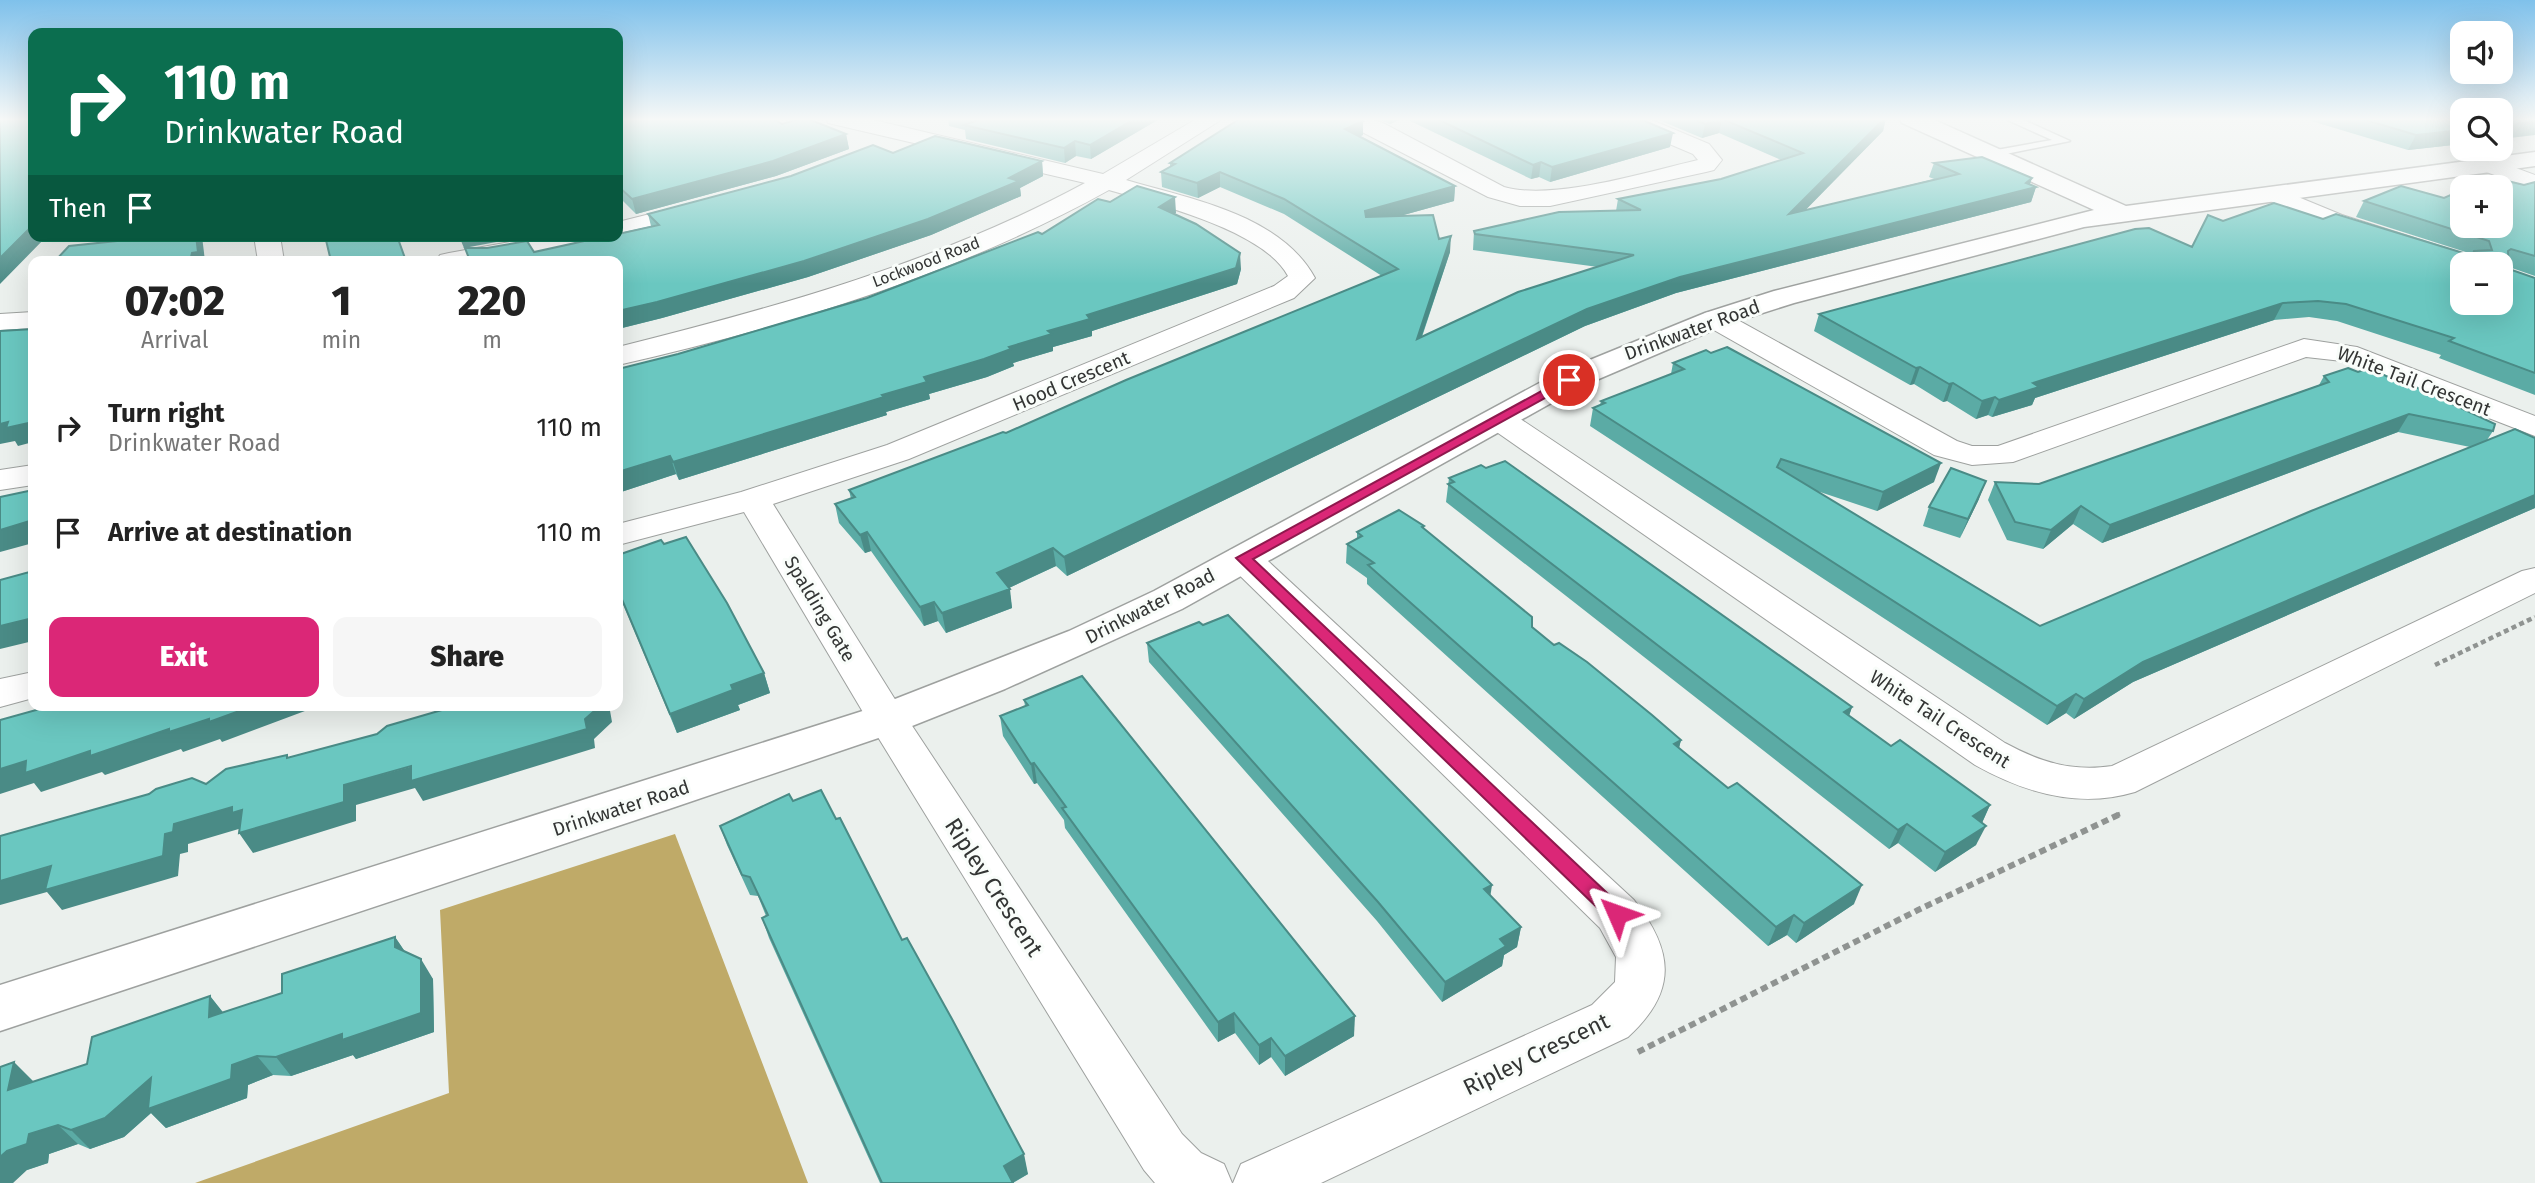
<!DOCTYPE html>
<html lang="en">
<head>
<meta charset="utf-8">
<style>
	:root { --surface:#fff; --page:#f6f6f6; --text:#222; --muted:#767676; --accent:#db2777 }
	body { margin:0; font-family:"Fira Sans",sans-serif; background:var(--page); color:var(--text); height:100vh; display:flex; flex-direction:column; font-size:26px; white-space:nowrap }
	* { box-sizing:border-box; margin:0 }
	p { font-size:23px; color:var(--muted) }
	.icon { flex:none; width:38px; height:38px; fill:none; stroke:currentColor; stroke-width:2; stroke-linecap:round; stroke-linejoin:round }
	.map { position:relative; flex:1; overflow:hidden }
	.side { position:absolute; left:28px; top:256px; width:595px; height:455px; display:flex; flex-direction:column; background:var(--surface); border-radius:14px; box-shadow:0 7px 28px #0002 }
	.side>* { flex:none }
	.top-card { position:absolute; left:28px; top:28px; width:595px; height:214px; border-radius:14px; box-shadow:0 7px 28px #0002; background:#0b6e4f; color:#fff; overflow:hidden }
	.buttons { position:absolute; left:2450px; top:21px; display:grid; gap:14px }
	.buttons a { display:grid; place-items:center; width:63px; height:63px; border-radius:14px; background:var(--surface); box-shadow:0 7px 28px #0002; font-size:35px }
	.pin { position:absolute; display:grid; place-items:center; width:60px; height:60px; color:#fff; margin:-30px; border:4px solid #fff; border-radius:50%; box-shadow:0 2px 7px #0007 }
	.me { position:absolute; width:77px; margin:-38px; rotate:313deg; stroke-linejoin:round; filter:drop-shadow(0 0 5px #0008) }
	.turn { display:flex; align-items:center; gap:24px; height:147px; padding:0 21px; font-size:32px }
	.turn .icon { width:91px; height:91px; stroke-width:2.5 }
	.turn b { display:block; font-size:49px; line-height:60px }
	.then { display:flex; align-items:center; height:66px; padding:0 21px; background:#0003; gap:14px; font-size:26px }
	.eta { display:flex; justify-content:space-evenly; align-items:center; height:119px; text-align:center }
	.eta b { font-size:42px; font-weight:800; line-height:49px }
	.primary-button { display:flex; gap:14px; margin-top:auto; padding:14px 21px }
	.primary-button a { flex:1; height:80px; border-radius:14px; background:var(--accent); color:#fff; font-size:28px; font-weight:800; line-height:80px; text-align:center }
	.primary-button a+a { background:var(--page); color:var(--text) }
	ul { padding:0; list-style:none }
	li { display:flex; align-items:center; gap:21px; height:105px; padding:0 21px }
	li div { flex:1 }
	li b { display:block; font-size:26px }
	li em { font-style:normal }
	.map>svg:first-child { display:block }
	.forest { fill:#bfaa68 }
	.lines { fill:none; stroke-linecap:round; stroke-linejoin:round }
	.service-casing { stroke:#9ea19f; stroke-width:3 }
	.minor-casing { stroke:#9ea19f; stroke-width:2 }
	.tertiary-casing { stroke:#9ea19f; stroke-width:3 }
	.path-far1 { stroke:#8f9391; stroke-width:4.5; stroke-dasharray:5 3.5; stroke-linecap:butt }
	.path { stroke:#8f9391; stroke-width:6; stroke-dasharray:7 4.5; stroke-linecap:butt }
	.service { fill:#fff; fill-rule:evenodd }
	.minor { fill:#fff; fill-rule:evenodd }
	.tertiary { fill:#fff; fill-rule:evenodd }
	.wall { fill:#5baba5 }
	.shaded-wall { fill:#4a8b86 }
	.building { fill:#6ac7c0; stroke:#4a8b86; stroke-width:2; fill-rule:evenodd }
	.route { fill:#db2777; stroke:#8e194d; stroke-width:2 }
	.labels { text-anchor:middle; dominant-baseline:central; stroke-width:6; stroke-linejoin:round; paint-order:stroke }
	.far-street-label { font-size:16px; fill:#333534; stroke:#f9fdfa }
	.street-label { font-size:19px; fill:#333534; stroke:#f9fdfa }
	.near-street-label { font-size:23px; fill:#333534; stroke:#f9fdfa }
</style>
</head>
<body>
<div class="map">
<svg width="2535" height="1183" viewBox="0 0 2535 1183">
	<rect width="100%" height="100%" fill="#ebf0ed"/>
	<path class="forest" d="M675 834 808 1183H195L449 1093 440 910Z"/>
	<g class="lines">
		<g class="service-casing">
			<path id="service" d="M2003 118H2019L2070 141 1991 157V151L2052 140Z"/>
		</g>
		<g class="minor-casing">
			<g id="minor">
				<path d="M826 118H865L1103 174 1198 118H1224L1126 180C1190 199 1280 214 1315 278L1294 298 909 459 773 504 901 709 1182 1134 1201 1153 1224 1164 1232 1183H1155L1144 1170 873 729 744 512 618 545V524L741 492 887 445 1274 286 1288 276C1264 230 1156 204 1109 190 958 274 786 327 618 365V347C778 307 939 262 1085 183L828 123Z"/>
				<path d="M1335 118H1367L1383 123 1504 187C1554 201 1646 172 1698 160L1693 154 1620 123 1618 118H1647L1709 144 1722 160 1714 170 1706 172 1550 206H1520L1488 197Z"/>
				<path d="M2489 158 2535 175V190L2481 170 2478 165Z"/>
				<path d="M2274 187 2342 215 2477 258 2481 264H2462V270L2324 225 2266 199 2262 194 2266 189Z"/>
				<path d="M698 202 707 204 710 209 707 214 618 236H617L618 222Z"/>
				<path d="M254 236H280L284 261H258Z"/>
				<path d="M543 236H599L596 241 587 244 493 261H436L440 255 449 253Z"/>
				<path d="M1715 311 1725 313 1957 441 1972 446H1998L2304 339 2357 347 2535 416V436L2342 361 2306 357 2013 462 1972 465 1934 455 1705 325 1701 319 1705 313Z"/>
				<path d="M33 312V328L0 330V314Z"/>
				<path d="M1499 410 1510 412 2005 743C2040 762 2072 772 2112 766L2522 571 2535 568V593L2135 792C2079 809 2025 793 1975 765L1488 426 1483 419 1488 412Z"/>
				<path d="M33 465V485L0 490V470Z"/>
				<path d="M1243 547 1256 550 1634 900C1674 951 1678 991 1628 1037L1321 1183H1233L1241 1164 1592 1005 1615 982 1616 957 1600 928 1230 566 1225 558 1230 550Z"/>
				<path d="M33 672V698L0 707V679Z"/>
			</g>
		</g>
		<g class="tertiary-casing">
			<path id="tertiary" d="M1899 118H1930L2126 206 2535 152V166L2084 227 1794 303 1725 325 1580 387 1182 609 1005 689 902 730 669 809 0 1031V985L872 708 1069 631 1154 591 1558 373 1705 313 1774 291 2094 210 1902 123Z"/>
		</g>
		<g class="path-far1">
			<path d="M2435 665 2535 617"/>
			<path d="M2117 815 2120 814"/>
		</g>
		<path class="path" d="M1638 1052 1918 910 2120 814"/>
		<use href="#service" class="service"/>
		<use href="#minor" class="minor"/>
		<use href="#tertiary" class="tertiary"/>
	</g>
	<g class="wall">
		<path d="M618 118 782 124 846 134 849 149 776 176 636 214 618 196Z"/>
		<path d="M948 118H1161L1091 159 1076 156 1065 163 966 139 965 130 949 126Z"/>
		<path d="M1375 118H1403L1390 124Z"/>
		<path d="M1404 118H1638L1670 147 1550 182 1539 177 1531 179Z"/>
		<path d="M1654 118H1886L1883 131 1804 211 1934 179 1929 177 1934 163 2032 178 2030 184 2036 187 2031 202 1676 293 1585 326 1067 576 1056 566 1009 588 1012 608 946 633 938 621 924 626 871 551 865 553 839 523 835 504 851 499 849 490 1006 433 1382 276 1284 214 1220 187 1198 198 1162 187 1161 172 1170 167V163L1363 121V135L1360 136 1455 186 1454 201 1400 216 1439 239 1450 252 1422 337 1598 267 1473 250 1474 231 1616 211 1618 199 1721 179 1781 160 1719 133 1702 138Z"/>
		<path d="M2301 118H2462V144L2408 150Z"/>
		<path d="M893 153 1042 161 1043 176 1020 188 1021 196 931 235 808 277 662 318 618 329V261H470L465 248 534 252 651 226 648 214Z"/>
		<path d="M2535 182V276L2509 267V269L2535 278V395L2439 358 2441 355 2337 321 2309 317 2274 320 2035 398 2032 405 1992 417 1988 415 1976 419 1947 401 1943 402 1914 384 1910 385 1814 331 1819 314 2192 247 2223 221 2323 219 2471 256 2472 254 2356 217 2364 201 2444 198 2524 185Z"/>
		<path d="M1110 202 1176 213 1174 214 1241 269 1237 284 1092 331V336L1053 347V351L1013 363 1014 366 987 377 929 394 930 399 886 412 887 415 679 480 676 474 618 493V369L678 354 867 298 1042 234Z"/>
		<path d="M1673 363 1934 482 1877 511 1817 491 2040 626 2470 447 2398 432 2102 543 2073 524 2043 549 2007 540 1988 500 1995 482 2039 484 2319 385 2324 376 2493 431 2487 440 2535 438V508L2133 682 2074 719 2066 713 2047 725 1590 426 1593 408 1600 405 1601 401 1671 374Z"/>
		<path d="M1449 478 1852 707 1849 716 1891 746 1990 805 1982 823 1976 845 1935 872 1898 843 1889 849 1446 502Z"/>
		<path d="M1979 499 1960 538 1923 526 1929 507Z"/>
		<path d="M1424 529 1532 627 1554 645 1681 740 1679 748 1854 904 1796 943 1787 935 1768 946 1367 584V578L1346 563 1347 544 1357 539V532Z"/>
		<path d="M618 555 764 673 770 693 738 705 740 710 677 733 618 592Z"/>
		<path d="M1147 643 1490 896 1521 927 1517 947 1504 955 1502 966 1442 1002 1377 921 1149 662Z"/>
		<path d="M1024 700 1354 1036 1285 1076 1271 1057 1259 1065 1235 1033 1218 1042 1065 828 1064 820 1037 783 1034 784 1003 736 1000 716 1025 706Z"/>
		<path d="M793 801 836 819 1028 1174 1013 1183H880L769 938 762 918 766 916 758 896 750 895 727 845 720 826Z"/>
		<path d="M395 937 405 952 433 979 434 1032 356 1059 353 1055 291 1076 273 1075 248 1085 247 1098 166 1128 151 1113 124 1137 90 1149 78 1144 49 1154 48 1163 27 1170 33 1082 87 1064 210 996 223 1013 282 993Z"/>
	</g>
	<g class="shaded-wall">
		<path d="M1136 118H1161L1091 159 1090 145Z"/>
		<path d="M1390 118H1403L1390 124Z"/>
		<path d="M1885 118H1886L1883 131 1786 230 1789 214Z"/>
		<path d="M1722 119 1719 133 1702 138 1705 124Z"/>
		<path d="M1363 121V135L1345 143V129Z"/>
		<path d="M2535 121V135L2501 139V125Z"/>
		<path d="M2462 130V144L2408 150 2416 135Z"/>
		<path d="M1673 133 1670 147 1550 182 1552 167Z"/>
		<path d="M846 134 849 149 776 176 636 214 632 199Z"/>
		<path d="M1075 141 1076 156 1065 163 1064 148Z"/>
		<path d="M1042 161 1043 176 1020 188 1021 196 931 235 808 277 662 318 618 329V311L1009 178Z"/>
		<path d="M1541 162 1539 177 1531 179 1533 165Z"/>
		<path d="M1220 172V187L1198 198 1197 183Z"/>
		<path d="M2032 178 2028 189 2036 187 2031 202 1676 293 1585 326 1067 576 1064 557 1587 309 1680 277 2026 183Z"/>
		<path d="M1455 186 1454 201 1364 226 1365 211Z"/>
		<path d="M1175 197 1176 213 1160 223 1159 207Z"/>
		<path d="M33 225V236H47L0 284V258Z"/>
		<path d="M196 236H202L205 261H190Z"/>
		<path d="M459 236H522L523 237 464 248Z"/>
		<path d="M1451 236 1450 252 1415 356 1417 339Z"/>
		<path d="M1240 253 1241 269 1237 284 1092 331V336L1053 347V351L1013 363 1014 366 987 377 929 394 930 399 886 412 887 415 679 480 673 462 882 395 924 377 1009 347Z"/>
		<path d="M2283 303 2274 320 2035 398 2032 405 1992 417 1999 400 2033 383Z"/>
		<path d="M1920 367 1914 384 1910 385 1916 368Z"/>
		<path d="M1953 383 1947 401 1943 402 1949 384Z"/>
		<path d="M1995 397 1988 415 1976 419 1982 401Z"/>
		<path d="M2409 414 2398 432 2102 543 2110 525Z"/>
		<path d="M8 422H33V442L18 446 15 441 0 444V424Z"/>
		<path d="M670 456 676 474 618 493V472Z"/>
		<path d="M1941 463 1934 482 1877 511 1883 492Z"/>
		<path d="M1986 481 1979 499 1960 538 1968 519Z"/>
		<path d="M2535 495V508L2133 682 2074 719 2084 699 2143 662Z"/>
		<path d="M2081 506 2073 524 2043 549 2051 530Z"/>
		<path d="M33 520V543L0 552V530Z"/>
		<path d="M867 532 871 551 865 553 860 535Z"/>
		<path d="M1053 548 1056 566 1000 592 997 573Z"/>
		<path d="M1010 589 1012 608 946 633 942 613Z"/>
		<path d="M934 602 938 621 924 626 920 607Z"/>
		<path d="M33 618V641L0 649V626Z"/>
		<path d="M764 673 770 693 738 705 740 710 677 733 670 714 731 685Z"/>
		<path d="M2076 694 2066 713 2047 725 2057 706Z"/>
		<path d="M256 705H321L222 742 220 739 183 752 181 749 105 775 102 772 41 792 34 783 0 794V769L26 761 90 751 169 729 209 719Z"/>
		<path d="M601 705H609L612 722 594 739 595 748 423 801 415 788 356 805V821L253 853 239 833 242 828 188 844V852L180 854 178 876 62 910 47 892 0 905V881L165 834 174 824 232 807 344 785 585 719Z"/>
		<path d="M1852 707 1845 727 1844 712Z"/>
		<path d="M1681 740 1676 759 1674 744Z"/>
		<path d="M1034 763 1037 783 1034 784 1031 764Z"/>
		<path d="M1990 805 1981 825 1973 816Z"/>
		<path d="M1907 824 1898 843 1889 849 1898 830Z"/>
		<path d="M1986 826 1976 845 1935 872 1945 852Z"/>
		<path d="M1492 885 1489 905 1484 889Z"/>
		<path d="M1862 885 1854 904 1796 943 1804 923Z"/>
		<path d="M1794 915 1787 935 1768 946 1776 927Z"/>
		<path d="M1521 927 1517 947 1504 955 1502 966 1442 1002 1445 982 1500 939Z"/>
		<path d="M395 937 408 956 395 947Z"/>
		<path d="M421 959 433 979 434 1032 356 1059 353 1055 291 1076 276 1057Z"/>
		<path d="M210 996 226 1016 209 1017Z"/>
		<path d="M1234 1013 1235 1033 1218 1042V1022Z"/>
		<path d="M1355 1016 1354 1036 1285 1076V1056Z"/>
		<path d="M1271 1038V1057L1259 1065V1045Z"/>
		<path d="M257 1056 273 1075 248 1085 247 1098 166 1128 151 1113 124 1137 90 1149 71 1130 151 1078 232 1065Z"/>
		<path d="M14 1062 34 1082 8 1090Z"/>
		<path d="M58 1125 78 1144 49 1154 48 1163 27 1170 13 1183H0V1157L29 1134Z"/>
		<path d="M1024 1154 1028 1174 1012 1183 1004 1166Z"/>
	</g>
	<g class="building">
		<path d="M0 118H33V225L0 258Z"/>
		<path d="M618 118H772L782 124 802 118H806L846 134 773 161 632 199 618 186Z"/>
		<path d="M973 118H1136L1090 145 1075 141 1064 148 964 125 978 120Z"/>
		<path d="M1241 118H1358L1363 121 1345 129 1455 186 1365 211 1366 217 1433 215 1439 239 1451 236 1417 339 1518 292 1634 255 1475 234 1474 231 1559 212 1641 210 1618 199 1721 179 1803 153 1722 119 1705 124 1691 118H1885L1789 214 1959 174 1934 163 1982 157 2032 178 2026 183 2036 187 1680 277 1587 309 1064 557 1053 548 997 573 1010 589 942 613 934 602 920 607 867 532 860 535 835 504 855 497 849 490 1003 432 1006 433 1126 380 1398 269 1284 199 1220 172 1197 183 1161 172 1175 164 1170 163Z"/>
		<path d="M1435 118H1638L1673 133 1552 167 1541 162 1533 165Z"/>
		<path d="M2359 118H2462V130L2416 135Z"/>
		<path d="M2501 118H2535V121L2501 125Z"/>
		<path d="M935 136 1042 161 1009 178 1019 181 928 219 804 261 657 302 618 311V261H470L465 248H487L527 241 534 252 607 236H618V234L659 225 648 214 791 176 873 145 893 153Z"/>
		<path d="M2491 177 2524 185 2535 182V256L2511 249 2508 251 2509 269 2535 278V373L2449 341 2454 338 2346 304 2318 301 2283 303 2033 383 2039 387 1999 400 1995 397 1982 401 1953 383 1949 384 1920 367 1916 368 1819 314 2135 229 2149 228 2192 247 2208 215 2223 221 2274 203 2323 219 2336 214 2473 256 2474 251 2492 250 2489 241 2364 201 2401 186 2444 198 2462 190V226H2501V187H2468ZM2462 264H2501V303H2462Z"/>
		<path d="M1137 186 1175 197 1159 207 1196 224 1240 253 1236 268 1087 315 1090 319 1048 331 1052 334 1009 347 1011 349 984 359 924 377 927 382 882 395 884 397 673 462 670 456 618 472V369L678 354 867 298 1038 232 1042 234 1098 199 1110 202Z"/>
		<path d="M126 236H196L198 252 192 253 190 261H55L69 246 126 240Z"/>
		<path d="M325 236H397L406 261H331Z"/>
		<path d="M33 329V422L6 428 8 422 0 424V331Z"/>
		<path d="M1727 347 1941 463 1883 492 1781 459 1777 467 2040 626 2311 511 2515 429 2535 438V495L2143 662 2084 699 2076 694 2057 706 1593 408 1605 403 1601 401 1684 369 1673 363 1706 350 1711 353Z"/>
		<path d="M2348 368 2358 372 2369 368 2399 382 2403 381 2495 424 2493 431 2409 414 2110 525 2081 506 2051 530 2015 522 1995 482 2039 484 2329 382 2324 376Z"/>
		<path d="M1505 461 1852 707 1844 712 1891 746 1900 740 1990 805 1973 816 1986 826 1945 852 1907 824 1898 830 1448 484 1454 482 1449 478 1481 465 1486 468Z"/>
		<path d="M1951 468 1986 481 1968 519 1929 507Z"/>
		<path d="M33 490V520L0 530V497Z"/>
		<path d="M1399 510 1424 526 1422 527 1532 617V627L1554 645 1559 643 1587 662 1652 715 1681 740 1674 744 1728 788 1737 783 1862 885 1804 923 1794 915 1776 927 1368 565 1374 563 1347 544 1362 536 1357 532Z"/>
		<path d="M686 537 727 603 764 673 731 685 733 690 670 714 618 590V555L661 540 664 544Z"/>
		<path d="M33 571V618L0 626V580Z"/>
		<path d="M1228 615 1492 885 1484 889 1521 927 1500 939 1506 946 1445 982 1378 902 1147 643 1199 622 1203 625Z"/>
		<path d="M1082 676 1355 1016 1285 1056 1271 1038 1259 1045 1234 1013 1218 1022 1062 808 1066 807 1034 763 1031 764 1000 716 1028 705 1024 700Z"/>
		<path d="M54 705H256L209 722V719L169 732V729L90 756V751L25 773 26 761 0 769V720Z"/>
		<path d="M459 705H601L585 719 587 729 411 781V766L344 785V802L239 833 242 810 232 813V807L174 824 173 832 165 834 163 856 45 890 51 866 0 881V836L149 794 156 789 192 778 206 784 226 769 287 755V758L377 734 387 726Z"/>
		<path d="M821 790 836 819 840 818 902 940 907 938 952 1019 1024 1154 1004 1166 1013 1183H882L762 918 768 915 750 877 742 875 720 826 789 794 793 801Z"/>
		<path d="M395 937V947L421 959V1013L342 1040V1034L276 1057 257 1056 232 1065 231 1079 148 1109 151 1078 105 1118 71 1130 58 1125 29 1134 27 1144 7 1151 0 1157V1067L14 1062 8 1090 87 1064 92 1037 210 996 209 1017 282 993V974Z"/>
	</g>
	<linearGradient id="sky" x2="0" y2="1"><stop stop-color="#7fc1eb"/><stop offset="0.42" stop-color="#f6f8f7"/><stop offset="1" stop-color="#f6f8f7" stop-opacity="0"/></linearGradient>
	<rect width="2535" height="284" fill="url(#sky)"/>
	<path class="route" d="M1569 376 1576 380 1574 382 1253 559 1624 909 1627 914 1624 920H1610L1236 558Z"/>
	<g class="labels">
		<g class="far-street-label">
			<text transform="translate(926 262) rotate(-21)">Lockwood Road</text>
		</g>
		<g class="street-label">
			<text transform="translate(1692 330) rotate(-20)">Drinkwater Road</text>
			<text transform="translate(1071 381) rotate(-23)">Hood Crescent</text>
			<text transform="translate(2414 381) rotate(21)">White Tail Crescent</text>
			<text transform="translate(1150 606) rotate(-27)">Drinkwater Road</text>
			<text transform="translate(820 609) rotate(59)">Spalding Gate</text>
			<text transform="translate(1940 719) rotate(33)">White Tail Crescent</text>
			<text transform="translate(621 808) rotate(-18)">Drinkwater Road</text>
		</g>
		<g class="near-street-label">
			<text transform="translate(994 887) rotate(57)">Ripley Crescent</text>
			<text transform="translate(1536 1054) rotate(-26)">Ripley Crescent</text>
		</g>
	</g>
</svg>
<div class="buttons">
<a><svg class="icon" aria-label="sound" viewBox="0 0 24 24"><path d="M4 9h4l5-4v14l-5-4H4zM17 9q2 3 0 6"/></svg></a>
<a><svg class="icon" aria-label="search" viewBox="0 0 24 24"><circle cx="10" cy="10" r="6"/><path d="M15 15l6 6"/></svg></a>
<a>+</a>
<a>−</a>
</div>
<div class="pin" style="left:1569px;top:380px;background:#d93025"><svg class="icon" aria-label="arrive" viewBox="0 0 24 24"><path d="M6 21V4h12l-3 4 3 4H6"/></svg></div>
<svg class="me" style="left:1617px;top:914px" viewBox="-20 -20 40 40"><path d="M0-17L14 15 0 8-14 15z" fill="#db2777" stroke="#fff" stroke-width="4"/></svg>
<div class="top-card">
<div class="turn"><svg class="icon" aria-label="right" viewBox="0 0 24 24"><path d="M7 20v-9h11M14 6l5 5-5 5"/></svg><div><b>110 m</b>Drinkwater Road</div></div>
<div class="then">Then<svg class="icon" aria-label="arrive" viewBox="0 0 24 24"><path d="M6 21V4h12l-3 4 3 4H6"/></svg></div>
</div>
<section class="side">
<div class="eta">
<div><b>07:02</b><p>Arrival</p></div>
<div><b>1</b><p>min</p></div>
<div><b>220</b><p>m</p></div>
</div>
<ul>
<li><svg class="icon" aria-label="right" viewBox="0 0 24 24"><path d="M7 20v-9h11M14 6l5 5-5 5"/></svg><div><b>Turn right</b><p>Drinkwater Road</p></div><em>110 m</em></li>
<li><svg class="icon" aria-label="arrive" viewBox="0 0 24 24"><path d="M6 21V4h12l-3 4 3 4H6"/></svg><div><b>Arrive at destination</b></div><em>110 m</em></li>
</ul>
<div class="primary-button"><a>Exit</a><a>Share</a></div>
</section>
</div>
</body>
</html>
